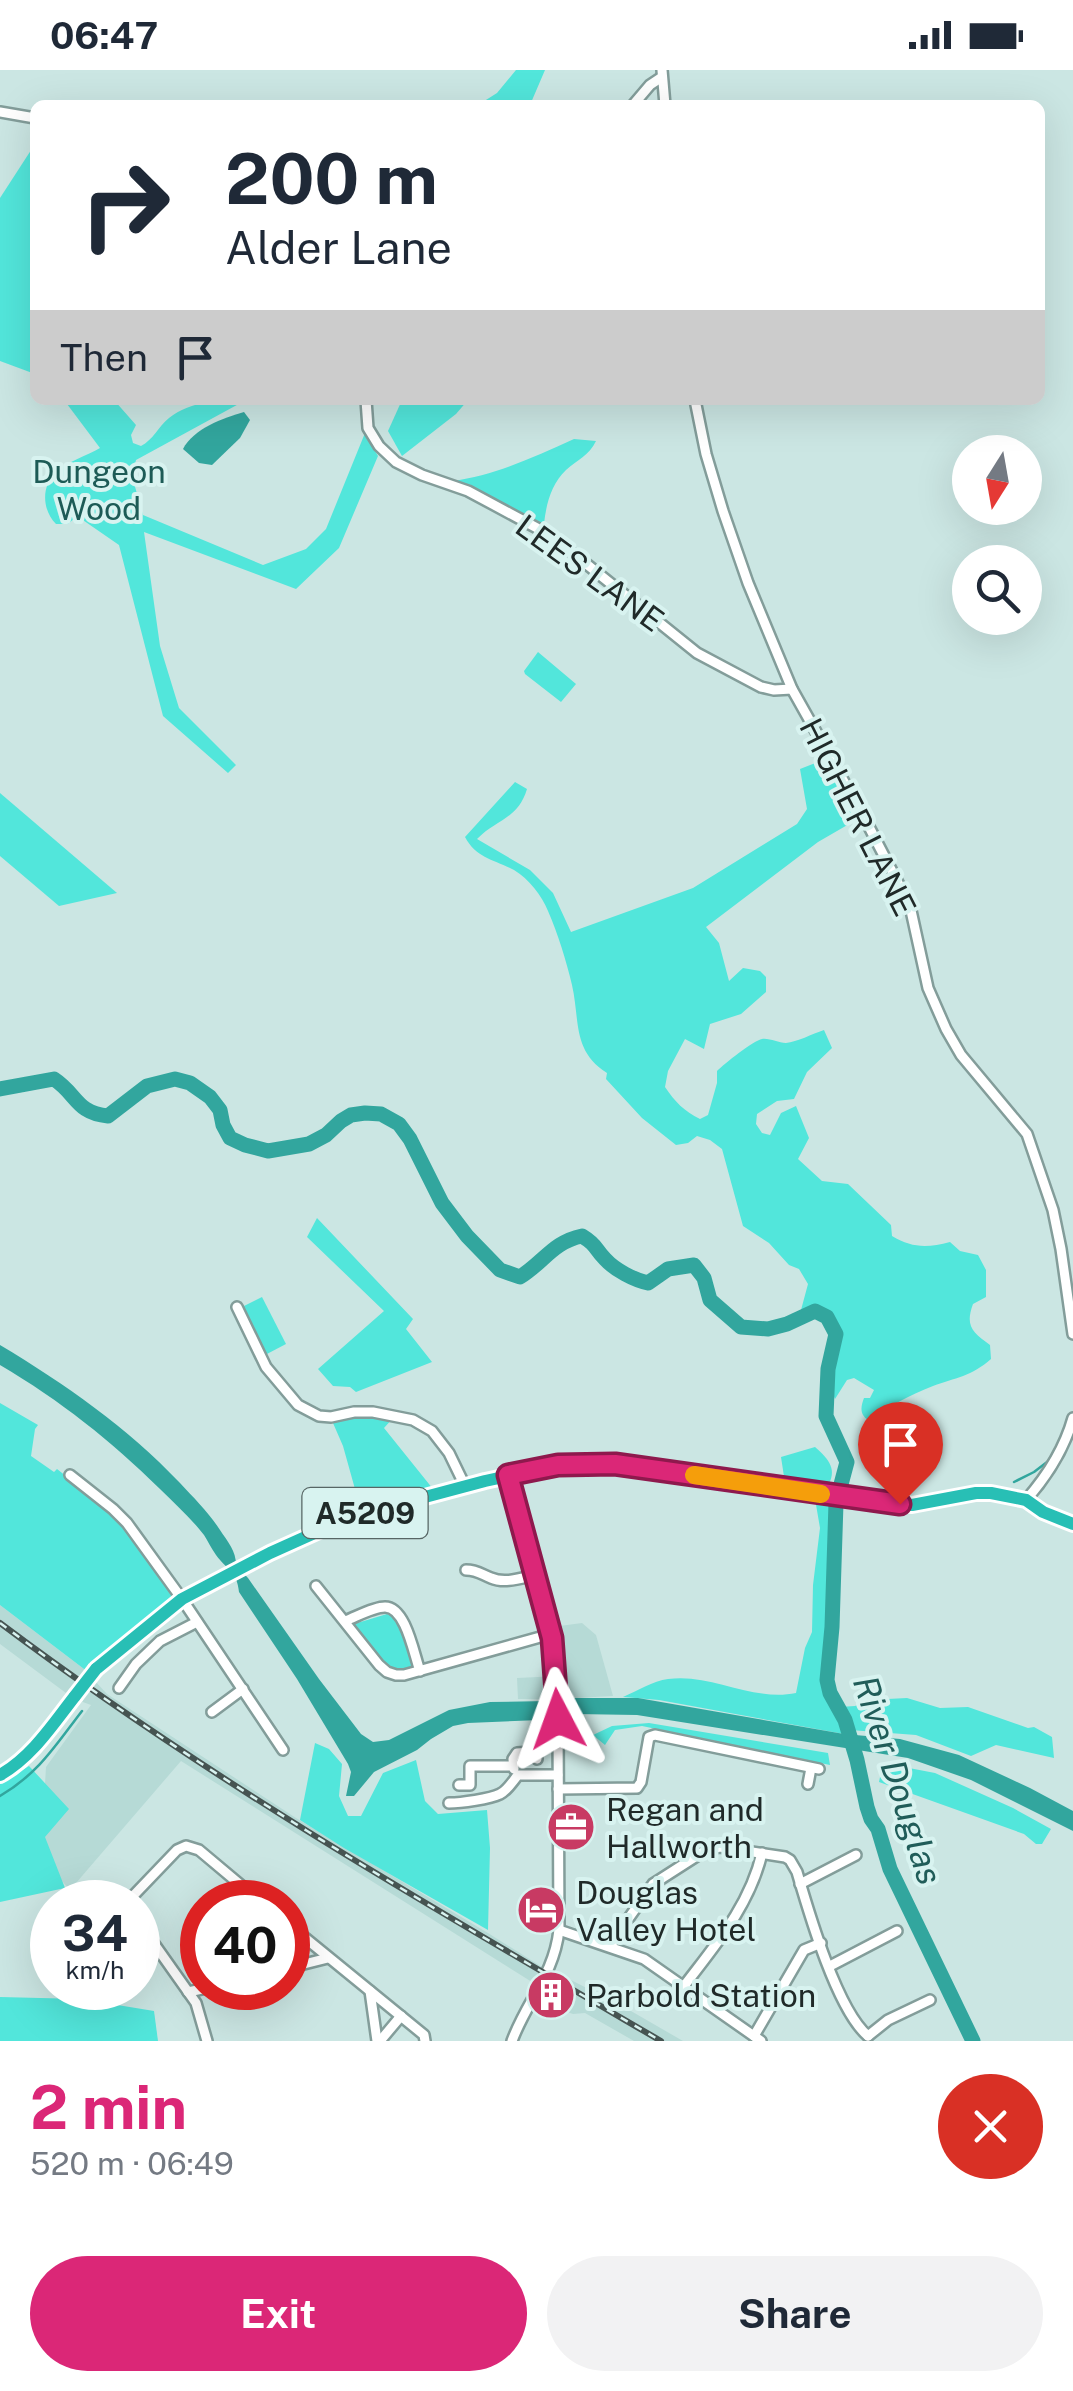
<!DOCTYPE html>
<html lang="en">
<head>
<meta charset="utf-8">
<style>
	:root { --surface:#fff; --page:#f2f2f3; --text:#1f2937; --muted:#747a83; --accent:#db2777 }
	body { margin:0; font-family:"Public Sans",sans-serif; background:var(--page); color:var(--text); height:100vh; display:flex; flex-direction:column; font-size:38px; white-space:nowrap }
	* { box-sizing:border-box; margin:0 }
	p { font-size:32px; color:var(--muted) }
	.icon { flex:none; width:55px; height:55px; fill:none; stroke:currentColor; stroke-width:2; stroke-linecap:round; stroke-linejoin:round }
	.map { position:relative; height:1971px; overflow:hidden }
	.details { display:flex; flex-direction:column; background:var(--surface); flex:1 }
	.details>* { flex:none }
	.hud { position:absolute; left:30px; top:30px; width:1015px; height:305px; border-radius:15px; box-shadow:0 10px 40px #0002; background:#fff; color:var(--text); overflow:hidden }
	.needle { width:65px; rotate:191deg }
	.tools { position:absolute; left:952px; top:365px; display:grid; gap:20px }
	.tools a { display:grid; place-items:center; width:90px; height:90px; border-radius:50%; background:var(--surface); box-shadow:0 10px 40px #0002; font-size:50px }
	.speed { position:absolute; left:30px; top:1810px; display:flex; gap:20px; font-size:50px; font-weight:700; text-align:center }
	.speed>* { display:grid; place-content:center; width:130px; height:130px; border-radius:50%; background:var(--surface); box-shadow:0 10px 40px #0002; line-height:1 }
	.speed small { font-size:25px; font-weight:400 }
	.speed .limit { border:15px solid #d22; background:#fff; color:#111 }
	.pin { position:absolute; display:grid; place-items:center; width:85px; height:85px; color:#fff; margin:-102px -42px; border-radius:50% 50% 50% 0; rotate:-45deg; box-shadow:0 0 10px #0007 }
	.pin .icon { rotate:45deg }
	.me { position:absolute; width:110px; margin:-55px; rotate:356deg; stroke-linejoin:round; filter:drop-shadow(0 0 8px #0008) }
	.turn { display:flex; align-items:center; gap:35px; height:210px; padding:0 30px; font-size:45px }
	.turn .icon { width:130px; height:130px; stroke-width:2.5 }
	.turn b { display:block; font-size:70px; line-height:85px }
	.then { display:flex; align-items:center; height:95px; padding:0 30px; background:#0003; gap:20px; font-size:38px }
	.round { display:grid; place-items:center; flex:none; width:105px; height:105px; border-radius:52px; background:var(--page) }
	.head { display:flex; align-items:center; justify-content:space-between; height:170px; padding:0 30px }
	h1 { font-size:60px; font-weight:700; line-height:75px; color:var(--accent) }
	.action { display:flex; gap:20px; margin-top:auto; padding:20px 30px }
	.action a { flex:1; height:115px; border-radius:60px; background:var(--accent); color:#fff; font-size:40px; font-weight:700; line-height:115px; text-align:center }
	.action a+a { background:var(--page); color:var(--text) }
	.status { display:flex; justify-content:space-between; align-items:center; height:70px; padding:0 50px; background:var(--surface); direction:ltr }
	.status svg { height:28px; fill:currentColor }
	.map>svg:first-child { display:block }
	.built { fill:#b6dad6 }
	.green { fill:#52e6db }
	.water { fill:#32a69e }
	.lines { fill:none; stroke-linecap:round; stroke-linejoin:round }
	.stream { stroke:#32a69e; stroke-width:2.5 }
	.river { stroke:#32a69e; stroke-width:15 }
	.minor-casing { stroke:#839d9a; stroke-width:14 }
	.highway-casing { stroke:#fff; stroke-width:18 }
	.minor { stroke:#fff; stroke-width:9 }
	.highway { stroke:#28bfb5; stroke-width:12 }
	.rail-casing { stroke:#465452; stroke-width:6 }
	.rail { stroke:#d8f3f0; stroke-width:2.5; stroke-dasharray:8; stroke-linecap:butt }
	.highway-bridge-casing { stroke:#fff; stroke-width:18; stroke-linecap:butt }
	.highway-bridge { stroke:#28bfb5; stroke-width:12 }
	.route-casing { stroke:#8e194d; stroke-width:25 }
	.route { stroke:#db2777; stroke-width:18 }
	.slow { stroke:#f59e0b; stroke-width:18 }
	.labels { text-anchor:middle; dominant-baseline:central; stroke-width:8; stroke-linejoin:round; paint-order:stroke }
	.shield { fill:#d8f3f0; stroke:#576665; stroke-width:2.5 }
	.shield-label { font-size:30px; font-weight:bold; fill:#202a29 }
	.park-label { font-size:32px; fill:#1d5b56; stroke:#d8f3f0 }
	.street-label { font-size:32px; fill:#202a29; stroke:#d8f3f0 }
	.poi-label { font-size:32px; fill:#202a29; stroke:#d8f3f0; text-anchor:start }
	.water-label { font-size:35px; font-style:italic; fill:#205d59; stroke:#d8f3f0 }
</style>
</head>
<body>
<div class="status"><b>06:47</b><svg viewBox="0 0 49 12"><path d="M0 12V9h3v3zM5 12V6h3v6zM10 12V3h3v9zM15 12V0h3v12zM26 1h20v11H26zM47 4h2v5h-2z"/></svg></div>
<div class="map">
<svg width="1073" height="1971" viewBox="0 0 1073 1971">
	<rect width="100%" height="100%" fill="#cbe6e3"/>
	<g class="built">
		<path d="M0 1535 88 1602 92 1614 95 1611 107 1624 296 1748 488 1863 553 1904 567 1908 624 1937 683 1971H634L585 1943 573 1944 561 1940 551 1947 532 1940 543 1919 181 1691 70 1820 62 1811 42 1765 46 1697 91 1635 80 1631 85 1623 70 1626 0 1574Z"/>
		<path d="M582 1553 596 1565 613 1626 575 1628 565 1633 551 1634 538 1629H518L517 1608 558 1606 552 1557Z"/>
	</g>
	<g class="green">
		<path d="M516 0H545L530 35H478L497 23Z"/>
		<path d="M35 74V304L0 291V128Z"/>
		<path d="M64 330H114L136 355 131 365 133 373 141 376C153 370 158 357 169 348 191 331 219 330 246 330L136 390 132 406 143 445 263 495 306 479 326 459 365 363 378 386 339 478 296 519 144 462 160 576 179 638 236 695 228 703 163 646 119 475 77 446 68 454H56C42 440 41 416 56 402 65 393 88 385 100 378Z"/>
		<path d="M402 330H468L456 344 402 386 388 361Z"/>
		<path d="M574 369 596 371C589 386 578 389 566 400 551 414 546 435 544 454L472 418 452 411C496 405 534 387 574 369Z"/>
		<path d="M538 582 576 614 561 632 525 604 524 601Z"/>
		<path d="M823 690 856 750 818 772 706 857 719 873 729 911 743 898 760 901 766 907V922L741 944 710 954 704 979 685 969 668 1001 665 1017C675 1032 684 1041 700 1049L708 1045 717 1013V1001C724 994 754 970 762 969 770 968 778 973 786 973 797 972 812 964 824 960L832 978 807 1002 794 1029 777 1031 757 1044 756 1054 762 1063 770 1065 781 1043 796 1036 809 1068 798 1089 822 1111 848 1114 891 1155 892 1166C912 1178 927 1178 950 1172L960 1181 978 1185 986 1200V1227L973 1234C965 1256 972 1262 990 1275L991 1289C972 1306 955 1308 933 1316 910 1325 888 1337 868 1350 859 1344 861 1336 864 1328H870L874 1320 854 1308 847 1310 835 1329C823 1305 858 1260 826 1244 819 1240 808 1241 801 1240L808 1214 799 1199 789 1195 769 1173 743 1156 722 1079 710 1070 697 1066 688 1073 676 1075 642 1048 606 1009 607 1003C572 981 580 950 572 915 566 890 558 864 548 841 542 826 529 809 514 800 495 790 476 788 465 767L515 712 527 719C518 749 497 749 477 769L530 800 553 823 571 862 693 818 797 754 807 739 800 699Z"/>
		<path d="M0 723 117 823 59 836 0 786Z"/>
		<path d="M317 1148 413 1249 406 1259 432 1292 356 1322 350 1317 333 1316 318 1299 384 1241 307 1167Z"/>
		<path d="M262 1227 286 1274 265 1285 240 1238Z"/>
		<path d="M0 1333 38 1355 35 1359 31 1386 54 1402 57 1399 110 1441 162 1507 173 1527 171 1532 88 1602 0 1535Z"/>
		<path d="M347 1345 393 1348 384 1358 433 1419 360 1437 343 1376 333 1353 335 1349Z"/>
		<path d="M815 1377C829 1389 838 1400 827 1417L785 1413 781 1387Z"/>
		<path d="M814 1423 837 1426 827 1610 830 1623 839 1640V1637L855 1636 868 1630 907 1628 940 1638 968 1637 1028 1658 1034 1657 1052 1667 1054 1688 996 1675 971 1686 916 1665 850 1660 848 1657 850 1665 844 1664 659 1630 623 1627C637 1621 653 1611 668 1609 712 1603 752 1632 796 1623L805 1578 812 1562 813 1515 820 1458Z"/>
		<path d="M387 1544 397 1547 412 1596C382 1610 369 1575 354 1554Z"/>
		<path d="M649 1653 828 1683 830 1695 642 1656 615 1660 605 1675 593 1665 612 1656Z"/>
		<path d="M315 1673 329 1679 342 1694 339 1726 348 1746H361L383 1703 416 1690 425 1731 438 1744 487 1740 490 1778 488 1860 344 1778 300 1750Z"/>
		<path d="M883 1693 935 1703 1013 1738 1051 1759 1042 1774H1036L1024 1764 879 1712Z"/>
		<path d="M29 1696 69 1739 45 1767 65 1818 0 1832V1713Z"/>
		<path d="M0 1927 81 1929 154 1941 158 1971H0Z"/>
	</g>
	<g class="water">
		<path d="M244 342 250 350 240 368 212 395 199 393 183 379C193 359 223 348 244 342Z"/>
		<path d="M0 1275C65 1314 127 1357 180 1413 194 1428 209 1443 220 1460 228 1472 236 1481 236 1495L248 1508 319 1609 361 1664 373 1672 389 1670 449 1640 490 1632 548 1631 551 1634 565 1633 575 1628H638L844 1664 900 1669 959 1685 1030 1718 1073 1741V1761L971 1710 908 1688 637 1645 575 1644C563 1640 554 1640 542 1644L540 1650 468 1653 453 1656 431 1669 417 1680 374 1702 354 1726H346L351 1702 348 1694 297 1609 239 1522C237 1501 227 1500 216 1485 211 1478 208 1471 204 1465 191 1448 175 1434 160 1419 110 1370 61 1331 0 1295Z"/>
	</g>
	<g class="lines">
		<g class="stream">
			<path d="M1014 1412 1034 1402 1051 1389"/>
			<path d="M0 1726C39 1703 55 1676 82 1641"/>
		</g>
		<path class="river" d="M0 1019 54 1009C77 1024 76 1043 108 1046L147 1016 175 1009 190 1013 210 1027 220 1040 223 1055 230 1068 245 1075 268 1081 309 1074 326 1065 341 1051 351 1045 365 1043 381 1044 399 1054 410 1069 442 1133 467 1166 500 1200 520 1207C544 1192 553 1172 582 1166 597 1175 594 1178 605 1189 615 1200 634 1210 648 1213L668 1199 694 1195 704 1208 710 1230 741 1257 768 1259 787 1254 815 1241 827 1247 836 1264 828 1299 826 1346 847 1392 836 1433 832 1557 827 1610 830 1623 845 1650 857 1690 867 1737 871 1749 878 1759 890 1799 973 1971"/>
		<g class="minor-casing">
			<g id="minor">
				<path d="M662 0 665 35"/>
				<path d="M633 35 650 15 662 7"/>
				<path d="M0 42 35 48"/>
				<path d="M366 330 368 358 379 376 396 392 422 405 468 421 537 458 579 488 697 583 761 617 774 620 792 619"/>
				<path d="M695 330 706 384 723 441 748 513 792 619 866 751 910 836 928 918 946 959 961 985 1027 1064 1053 1140 1061 1179 1073 1264"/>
				<path d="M237 1237 266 1297 298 1335 319 1346 331 1347 354 1342H373L413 1350 432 1361 449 1383 465 1416"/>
				<path d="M70 1405 113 1439 127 1453 182 1529 283 1680"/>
				<path d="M508 1405 552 1569 558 1653 559 1860C554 1905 527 1930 512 1971"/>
				<path d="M1026 1430C1048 1405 1064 1380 1073 1348"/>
				<path d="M466 1500C477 1500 481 1504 491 1508 505 1514 521 1508 535 1505"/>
				<path d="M316 1516 379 1595 387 1602 396 1605H404L551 1564"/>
				<path d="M345 1551C356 1547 373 1537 385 1537 406 1537 414 1585 420 1601"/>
				<path d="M119 1618 136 1594 160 1571 197 1552"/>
				<path d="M212 1642 243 1619"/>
				<path d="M514 1699 513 1689 517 1683 532 1682 536 1684 537 1689"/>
				<path d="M808 1714 811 1698"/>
				<path d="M459 1715H470V1696H512"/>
				<path d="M558 1719 637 1718 641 1712 649 1667 655 1665 819 1699"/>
				<path d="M449 1733C461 1733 490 1729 500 1724 507 1721 513 1711 518 1705H558"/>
				<path d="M800 1814 856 1785"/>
				<path d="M129 1832 132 1827 177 1780 186 1776 199 1780 261 1832"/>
				<path d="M138 1851 196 1933 207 1971"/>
				<path d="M288 1854 424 1965 425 1971"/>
				<path d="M559 1860 644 1889 761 1971"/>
				<path d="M611 1876 616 1866 653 1814 706 1780 720 1777 785 1787 790 1790 797 1802C809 1843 837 1940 868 1966"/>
				<path d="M830 1896 897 1861"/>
				<path d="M288 1898 328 1888"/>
				<path d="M684 1916C716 1874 750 1835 762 1783"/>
				<path d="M370 1921 377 1971"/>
				<path d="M188 1922 207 1918"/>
				<path d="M754 1966 804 1880 821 1873"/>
				<path d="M868 1966 888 1950 930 1930"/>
				<path d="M380 1971 401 1946"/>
			</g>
		</g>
		<g class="highway-casing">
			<g id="highway">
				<path d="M96 1599 182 1529 270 1483 350 1447 485 1411 559 1395 615 1394 912 1435 976 1423H991L1026 1430 1043 1442 1073 1454"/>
				<path d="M0 1705C32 1687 53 1654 75 1626"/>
			</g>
		</g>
		<use href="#minor" class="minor"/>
		<use href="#highway" class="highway"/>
		<g class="rail-casing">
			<path id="rail" d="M0 1553C209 1710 436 1840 661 1971"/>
		</g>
		<use href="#rail" class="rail"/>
		<g class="highway-bridge-casing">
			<path id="highway-bridge" d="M75 1626 96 1599"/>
		</g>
		<use href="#highway-bridge" class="highway-bridge"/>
	</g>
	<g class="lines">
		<g class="route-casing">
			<path id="route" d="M558 1649 552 1568 508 1405 558 1395 615 1394 900 1434"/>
		</g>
		<use href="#route" class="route"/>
		<path class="slow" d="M694 1405 821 1424"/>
	</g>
	<defs>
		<g id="office-disc" transform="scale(2.5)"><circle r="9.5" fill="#c83a63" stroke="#d8f3f0"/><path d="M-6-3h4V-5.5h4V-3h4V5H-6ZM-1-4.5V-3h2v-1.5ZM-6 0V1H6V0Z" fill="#fff"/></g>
		<g id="hotel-disc" transform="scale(2.5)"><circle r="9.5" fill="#c83a63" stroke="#d8f3f0"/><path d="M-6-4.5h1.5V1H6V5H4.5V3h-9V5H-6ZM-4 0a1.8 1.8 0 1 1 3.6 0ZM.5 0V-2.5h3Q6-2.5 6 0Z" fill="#fff"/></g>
		<g id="building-disc" transform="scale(2.5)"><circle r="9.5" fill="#c83a63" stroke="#d8f3f0"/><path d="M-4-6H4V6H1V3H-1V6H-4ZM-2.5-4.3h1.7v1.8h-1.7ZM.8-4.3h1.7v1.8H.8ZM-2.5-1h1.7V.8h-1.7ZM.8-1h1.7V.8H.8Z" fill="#fff"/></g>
	</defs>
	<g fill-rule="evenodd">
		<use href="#office-disc" x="571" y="1757"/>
		<use href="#hotel-disc" x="541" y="1840"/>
		<use href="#building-disc" x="551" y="1925"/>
	</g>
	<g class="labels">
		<rect class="shield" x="302.5" y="1418" width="125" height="50" rx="8"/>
		<g class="shield-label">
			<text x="365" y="1443">A5209</text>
		</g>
		<g class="park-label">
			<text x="99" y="401">Dungeon<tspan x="99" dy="37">Wood</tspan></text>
		</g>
		<g class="street-label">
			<text transform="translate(590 503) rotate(36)">LEES LANE</text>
			<text transform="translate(858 747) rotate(63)">HIGHER LANE</text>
		</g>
		<g class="poi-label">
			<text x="606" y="1739">Regan and<tspan x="606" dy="37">Hallworth</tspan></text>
			<text x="576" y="1822">Douglas<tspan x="576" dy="37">Valley Hotel</tspan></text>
			<text x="586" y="1925">Parbold Station</text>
		</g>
		<g class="water-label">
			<text transform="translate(898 1710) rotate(72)">River Douglas</text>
		</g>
	</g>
</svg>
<div class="tools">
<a><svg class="needle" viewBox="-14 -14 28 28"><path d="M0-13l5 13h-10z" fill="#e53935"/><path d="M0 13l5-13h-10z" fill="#747a83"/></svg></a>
<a><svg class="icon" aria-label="search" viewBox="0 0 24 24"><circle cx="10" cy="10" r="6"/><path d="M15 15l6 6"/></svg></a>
</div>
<div class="speed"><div>34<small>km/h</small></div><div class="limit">40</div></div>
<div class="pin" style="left:900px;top:1434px;background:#d93025"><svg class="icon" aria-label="arrive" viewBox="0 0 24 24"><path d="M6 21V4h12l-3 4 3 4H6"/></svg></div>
<svg class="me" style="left:558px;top:1649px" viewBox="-20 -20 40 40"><path d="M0-17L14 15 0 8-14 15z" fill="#db2777" stroke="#fff" stroke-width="4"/></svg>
<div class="hud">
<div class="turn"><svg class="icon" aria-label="right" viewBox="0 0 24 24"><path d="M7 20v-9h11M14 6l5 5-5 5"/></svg><div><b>200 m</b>Alder Lane</div></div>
<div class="then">Then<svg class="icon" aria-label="arrive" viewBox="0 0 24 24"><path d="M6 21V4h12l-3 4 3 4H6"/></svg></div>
</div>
</div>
<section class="details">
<div class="head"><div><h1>2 min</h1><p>520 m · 06:49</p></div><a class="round" style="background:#d93025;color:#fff"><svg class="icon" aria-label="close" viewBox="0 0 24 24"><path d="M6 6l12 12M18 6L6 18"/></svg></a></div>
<div class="action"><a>Exit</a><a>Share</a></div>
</section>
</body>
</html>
